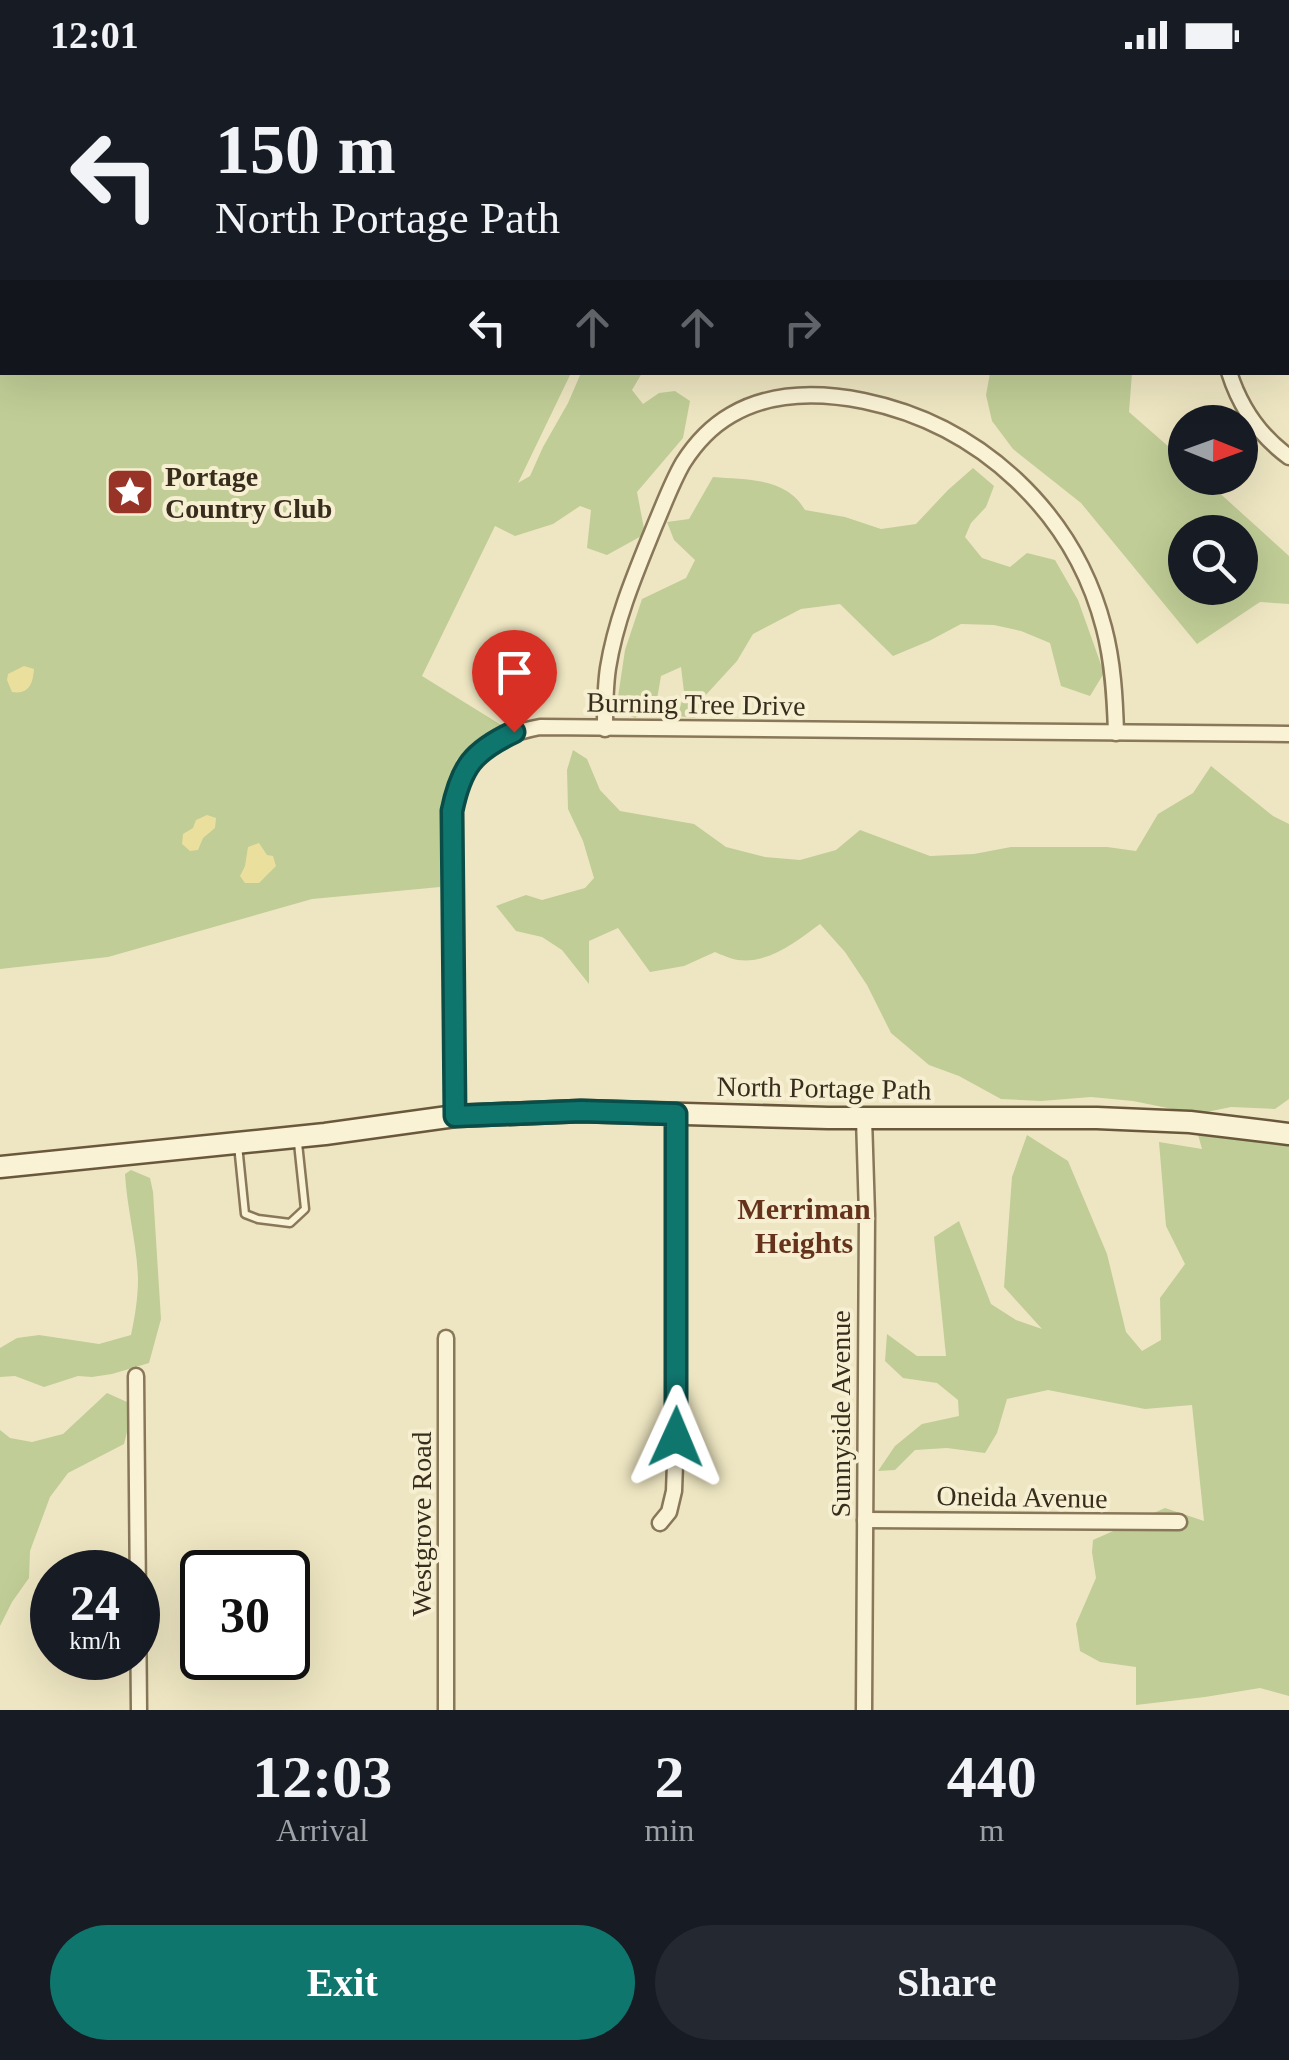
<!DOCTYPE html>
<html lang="en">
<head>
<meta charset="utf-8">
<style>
	:root { --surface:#171b24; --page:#242831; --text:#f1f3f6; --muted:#9ea1a6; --accent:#0f766e }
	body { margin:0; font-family:Georgia,serif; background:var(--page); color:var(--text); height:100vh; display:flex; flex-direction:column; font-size:38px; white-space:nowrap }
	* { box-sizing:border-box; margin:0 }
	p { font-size:32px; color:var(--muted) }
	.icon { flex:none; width:55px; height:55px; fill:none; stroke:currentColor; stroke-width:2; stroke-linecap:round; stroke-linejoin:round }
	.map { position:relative; height:1640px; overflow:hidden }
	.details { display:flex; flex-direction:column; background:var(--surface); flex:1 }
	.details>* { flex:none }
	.guide { position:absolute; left:0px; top:0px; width:1290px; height:305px; box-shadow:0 10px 40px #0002; background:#171b24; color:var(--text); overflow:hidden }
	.needle { width:65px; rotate:91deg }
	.buttons { position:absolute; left:1168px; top:335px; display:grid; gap:20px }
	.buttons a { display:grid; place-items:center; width:90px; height:90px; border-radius:50%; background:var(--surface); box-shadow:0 10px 40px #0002; font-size:50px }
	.speed { position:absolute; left:30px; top:1480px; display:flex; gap:20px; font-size:50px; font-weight:700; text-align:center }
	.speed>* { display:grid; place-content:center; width:130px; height:130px; border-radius:50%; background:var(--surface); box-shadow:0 10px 40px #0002; line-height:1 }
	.speed small { font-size:25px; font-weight:400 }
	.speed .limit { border:5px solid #111; border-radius:15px; background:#fff; color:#111 }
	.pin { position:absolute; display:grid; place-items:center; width:85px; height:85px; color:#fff; margin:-102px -42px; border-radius:50% 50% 50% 0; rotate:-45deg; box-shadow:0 0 10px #0007 }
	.pin .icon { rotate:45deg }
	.me { position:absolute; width:110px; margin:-55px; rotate:1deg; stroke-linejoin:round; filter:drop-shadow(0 0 8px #0008) }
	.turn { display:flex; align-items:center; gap:35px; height:210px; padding:0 50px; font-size:45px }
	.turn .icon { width:130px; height:130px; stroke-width:2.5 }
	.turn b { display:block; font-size:70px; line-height:85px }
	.lanes { display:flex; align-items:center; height:95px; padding:0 50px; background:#0003; justify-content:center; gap:50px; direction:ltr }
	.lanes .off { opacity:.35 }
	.eta { display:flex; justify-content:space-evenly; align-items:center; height:170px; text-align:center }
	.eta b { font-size:60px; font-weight:700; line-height:70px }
	.cta { display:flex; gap:20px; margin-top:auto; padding:20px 50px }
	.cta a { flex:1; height:115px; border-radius:60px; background:var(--accent); color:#fff; font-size:40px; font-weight:700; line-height:115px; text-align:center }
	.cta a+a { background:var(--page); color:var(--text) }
	.status { display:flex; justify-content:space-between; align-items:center; height:70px; padding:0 50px; background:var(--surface); direction:ltr }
	.status svg { height:28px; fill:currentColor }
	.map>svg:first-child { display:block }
	.green { fill:#c0cd96; fill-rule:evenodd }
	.sand { fill:#ebdf9e }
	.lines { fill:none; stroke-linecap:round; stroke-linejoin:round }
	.service-casing { stroke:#887759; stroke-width:11 }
	.minor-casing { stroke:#887759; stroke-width:19 }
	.secondary-casing { stroke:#6a583c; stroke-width:25 }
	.path { stroke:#887759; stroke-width:2.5; stroke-dasharray:8 5; stroke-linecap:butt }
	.service { stroke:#f9f2d5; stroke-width:6 }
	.minor { stroke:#f9f2d5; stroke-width:14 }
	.secondary { stroke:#f9f2d5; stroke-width:20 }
	.route-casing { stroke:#0a4d48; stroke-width:25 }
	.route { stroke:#0f766e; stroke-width:18 }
	.labels { text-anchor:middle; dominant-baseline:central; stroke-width:8; stroke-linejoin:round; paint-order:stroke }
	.poi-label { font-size:28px; font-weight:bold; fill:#382d1d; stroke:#f6efd1; text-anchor:start }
	.street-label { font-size:28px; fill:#382d1d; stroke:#f6efd1 }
	.neighbourhood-label { font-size:30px; font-weight:bold; fill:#65331c; stroke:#f6efd1 }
</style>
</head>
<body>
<div class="status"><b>12:01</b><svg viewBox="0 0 49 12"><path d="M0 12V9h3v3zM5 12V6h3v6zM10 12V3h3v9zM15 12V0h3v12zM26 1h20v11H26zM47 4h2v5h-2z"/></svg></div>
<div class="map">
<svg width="1289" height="1640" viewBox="0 0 1289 1640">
	<rect width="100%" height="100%" fill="#eee6c2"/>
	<g class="green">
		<path d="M40 0H959L955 2H40Z"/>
		<path d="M987 0H1202V2H988Z"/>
		<path d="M2 54V302L571 303 518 413 530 406 543 377 568 333 581 303H642L632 320 643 334 659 323 675 321 690 331 683 368 637 422 645 464 607 485 587 478 591 440 580 436 553 454 515 466 495 456 422 606 506 658 457 689 443 731 440 817 312 829 108 887 0 899V56Z"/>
		<path d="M990 303H1132L1129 342 1185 391V408H1203L1289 486V534L1260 532 1197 574 1081 433 1013 379 992 351 986 325ZM1185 462H1240V518H1185Z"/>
		<path d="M973 398 994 416 986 437 971 453 965 467 982 488 1010 497 1027 483 1055 490 1078 530 1104 603 1090 626 1061 616 1050 573 1021 561 994 555 961 554 929 571 893 586 840 534 801 539 753 564 737 591 703 628 695 648 678 646 684 622 681 597 661 606 656 635 635 648 624 643 618 627 625 580 642 529 686 508 695 490 674 470 667 452 689 449 713 407C747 410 786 407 805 440L845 447 881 459 916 454 948 420Z"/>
		<path d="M573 680 587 689 600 720 620 741 694 754 726 777 765 787 800 790 836 780 860 760 930 786 974 784 1011 777H1107L1136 781 1158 744 1193 723 1211 696 1273 746 1289 754V1029L1275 1039 1231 1037 1197 1044 1133 1031 1091 1027 1041 1031 1001 1029 959 1006 929 995 891 963 867 915 845 882 820 854C797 871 769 894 738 890 731 889 722 885 715 882L684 896 650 902 618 858 589 871V914L562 880 542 867 516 861 496 836 526 825 542 830 585 818 594 808 583 771 568 739 567 700Z"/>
		<path d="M1197 1061 1289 1071V1626L1260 1618 1205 1627 1136 1635V1597L1100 1592 1080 1581 1076 1554 1096 1508 1092 1482 1093 1470 1165 1438 1204 1451 1192 1335 1145 1339 1048 1320 1007 1329 997 1363 985 1383 947 1378 915 1380 895 1400 878 1401 895 1376 922 1354 959 1346 958 1330 937 1313 903 1308 885 1291 887 1264 917 1286H946L934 1167 959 1151 991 1234 1016 1250 1042 1259 1004 1217 1012 1107 1027 1065 1068 1091 1107 1184 1126 1262 1142 1281 1161 1270 1160 1228 1185 1194 1166 1156 1159 1072 1202 1079Z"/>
		<path d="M131 1100 150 1108 153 1122 161 1249 149 1293 112 1304 92 1307 78 1306 44 1317 15 1306 0 1307V1278L17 1268 39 1265 99 1274 131 1265C135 1246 138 1228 138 1209 137 1174 127 1139 125 1104Z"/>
		<path d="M107 1323 127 1332 129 1354 124 1374 68 1403 50 1427 30 1481 29 1508 12 1532 0 1556V1360L10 1368 32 1372 63 1364Z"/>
	</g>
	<g class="sand">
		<path d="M24 596 34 599C33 613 29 625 12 622L7 610 8 604Z"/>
		<path d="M207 745 216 748 215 758 203 768 198 780 190 781 182 774 183 764 193 758 196 750Z"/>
		<path d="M259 773 267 785 273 786 276 796 259 813H245L240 806 245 796 248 777Z"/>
	</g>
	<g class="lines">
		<g class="service-casing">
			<g id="service">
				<path d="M0 130H2"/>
				<path d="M238 1075 245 1144 258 1149 290 1153 305 1139 298 1073"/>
			</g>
		</g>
		<g class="minor-casing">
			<g id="minor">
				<path d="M1228 2V0"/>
				<path d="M1288 48H1289"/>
				<path d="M1229 302C1240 337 1260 366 1289 387"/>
				<path d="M605 659C605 639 605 618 608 598 616 548 636 502 655 455 664 434 672 412 683 393 695 374 712 356 731 345 772 321 819 322 864 331 980 355 1074 442 1104 558 1113 592 1115 628 1116 663"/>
				<path d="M455 1046 452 741C464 685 485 668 540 657L1289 664"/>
				<path d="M136 1306 139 1640"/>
				<path d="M865 1450 1179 1452"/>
				<path d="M660 1453 669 1442 674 1421 677 1340 676 1044"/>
				<path d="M446 1640V1268"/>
				<path d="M864 1640 867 1145 864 1048"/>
			</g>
		</g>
		<g class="secondary-casing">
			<path id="secondary" d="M0 1097 325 1064 455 1046 581 1041 828 1048H1097L1190 1052 1289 1064"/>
		</g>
		<g class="path">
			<path d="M213 0 229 2"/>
			<path d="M275 0 276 2"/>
			<path d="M138 2 144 0"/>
			<path d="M435 2 437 0"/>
			<path d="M768 2 773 0"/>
			<path d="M0 189H2"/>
		</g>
		<use href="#service" class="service"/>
		<use href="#minor" class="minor"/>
		<use href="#secondary" class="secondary"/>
	</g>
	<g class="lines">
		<g class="route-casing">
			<path id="route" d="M514 662C473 681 461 697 452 741L455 1046 581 1041 676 1044V1367"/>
		</g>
		<use href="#route" class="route"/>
	</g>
	<defs>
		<g id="sight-square" transform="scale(2.5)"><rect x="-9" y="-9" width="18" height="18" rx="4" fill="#983328" stroke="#f6efd1"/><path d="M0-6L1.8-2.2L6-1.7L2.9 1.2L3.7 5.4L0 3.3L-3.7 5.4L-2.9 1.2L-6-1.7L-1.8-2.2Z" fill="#fff"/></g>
	</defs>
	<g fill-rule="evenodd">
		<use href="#sight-square" x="130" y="422"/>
	</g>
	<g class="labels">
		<g class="poi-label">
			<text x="165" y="406">Portage<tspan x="165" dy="32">Country Club</tspan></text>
		</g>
		<g class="street-label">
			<text transform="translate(696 634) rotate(1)">Burning Tree Drive</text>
			<text transform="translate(824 1018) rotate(1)">North Portage Path</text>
			<text transform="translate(840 1344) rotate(-90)">Sunnyside Avenue</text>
			<text transform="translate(1022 1427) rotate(1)">Oneida Avenue</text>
			<text transform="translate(421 1454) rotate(-90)">Westgrove Road</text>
		</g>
		<g class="neighbourhood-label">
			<text x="804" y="1138">Merriman<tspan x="804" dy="34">Heights</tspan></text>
		</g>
	</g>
</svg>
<div class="buttons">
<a><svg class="needle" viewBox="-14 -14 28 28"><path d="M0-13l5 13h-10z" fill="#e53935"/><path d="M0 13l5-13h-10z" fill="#9ea1a6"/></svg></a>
<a><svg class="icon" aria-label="search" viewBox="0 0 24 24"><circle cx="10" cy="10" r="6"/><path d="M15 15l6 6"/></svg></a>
</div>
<div class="speed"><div>24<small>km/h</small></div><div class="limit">30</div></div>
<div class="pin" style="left:514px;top:662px;background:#d93025"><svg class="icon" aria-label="arrive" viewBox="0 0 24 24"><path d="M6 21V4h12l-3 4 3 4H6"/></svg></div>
<svg class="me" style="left:676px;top:1367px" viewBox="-20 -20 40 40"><path d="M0-17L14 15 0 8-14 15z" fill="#0f766e" stroke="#fff" stroke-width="4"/></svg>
<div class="guide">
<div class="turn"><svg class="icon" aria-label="left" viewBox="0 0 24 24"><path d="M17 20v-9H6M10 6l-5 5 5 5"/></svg><div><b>150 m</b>North Portage Path</div></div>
<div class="lanes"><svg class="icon" aria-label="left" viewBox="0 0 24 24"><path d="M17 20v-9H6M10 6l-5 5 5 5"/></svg><svg class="icon off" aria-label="ahead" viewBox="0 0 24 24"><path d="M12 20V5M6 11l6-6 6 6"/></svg><svg class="icon off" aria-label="ahead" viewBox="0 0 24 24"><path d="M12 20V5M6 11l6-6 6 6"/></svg><svg class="icon off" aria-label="right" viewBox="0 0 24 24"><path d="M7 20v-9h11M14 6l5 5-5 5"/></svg></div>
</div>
</div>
<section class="details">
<div class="eta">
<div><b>12:03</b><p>Arrival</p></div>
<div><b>2</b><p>min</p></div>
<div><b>440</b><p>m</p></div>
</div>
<div class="cta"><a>Exit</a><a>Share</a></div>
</section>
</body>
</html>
